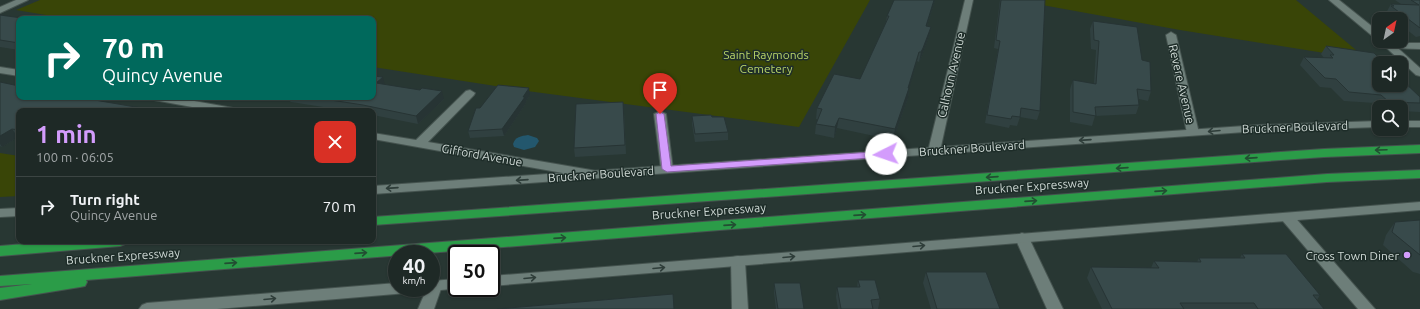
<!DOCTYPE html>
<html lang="en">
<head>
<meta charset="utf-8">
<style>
	:root { --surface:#1e2926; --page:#26312e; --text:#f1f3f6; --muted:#a1a6a7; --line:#3c4543; --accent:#d39cfc }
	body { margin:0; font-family:Ubuntu,sans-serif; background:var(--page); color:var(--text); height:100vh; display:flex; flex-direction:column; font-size:15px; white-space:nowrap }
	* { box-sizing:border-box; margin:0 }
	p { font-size:13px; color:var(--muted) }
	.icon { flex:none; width:22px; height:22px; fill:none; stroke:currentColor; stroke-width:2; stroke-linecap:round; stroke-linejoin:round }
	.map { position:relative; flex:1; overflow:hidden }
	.details { position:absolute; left:16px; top:108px; width:360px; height:136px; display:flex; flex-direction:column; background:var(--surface); border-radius:8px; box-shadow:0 1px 3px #0004,0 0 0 1px var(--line) }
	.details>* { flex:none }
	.top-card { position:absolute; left:16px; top:16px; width:360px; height:84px; border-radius:8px; box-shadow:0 1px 3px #0004,0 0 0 1px var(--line); background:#00695c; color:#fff; overflow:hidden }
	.needle { width:26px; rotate:33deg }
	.controls { position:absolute; left:1372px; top:12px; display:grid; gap:8px }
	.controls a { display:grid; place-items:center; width:36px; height:36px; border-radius:8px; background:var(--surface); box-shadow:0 1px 3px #0004,0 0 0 1px var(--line); font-size:20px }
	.speed { position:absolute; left:388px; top:245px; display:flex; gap:8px; font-size:20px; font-weight:700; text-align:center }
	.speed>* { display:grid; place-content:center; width:52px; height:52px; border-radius:50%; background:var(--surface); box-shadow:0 1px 3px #0004,0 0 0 1px var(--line); line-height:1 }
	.speed small { font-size:10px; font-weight:400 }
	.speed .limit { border:2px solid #111; border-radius:6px; background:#fff; color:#111 }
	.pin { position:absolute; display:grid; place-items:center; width:34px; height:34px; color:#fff; margin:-41px -17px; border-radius:50% 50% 50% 0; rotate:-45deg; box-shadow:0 0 4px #0007 }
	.pin .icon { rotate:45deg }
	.me { position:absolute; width:44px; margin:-22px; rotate:266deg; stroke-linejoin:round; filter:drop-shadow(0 0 3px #0008) }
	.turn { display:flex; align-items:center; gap:14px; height:84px; padding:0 20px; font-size:18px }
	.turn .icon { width:52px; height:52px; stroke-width:2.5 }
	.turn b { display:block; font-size:28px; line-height:34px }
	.round { display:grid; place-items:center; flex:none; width:42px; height:42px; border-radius:8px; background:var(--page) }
	.headline { display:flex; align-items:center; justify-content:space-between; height:68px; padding:0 20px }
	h1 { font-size:24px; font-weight:700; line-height:30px; color:var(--accent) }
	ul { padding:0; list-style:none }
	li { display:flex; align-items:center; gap:12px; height:60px; padding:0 20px; border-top:1px solid var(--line) }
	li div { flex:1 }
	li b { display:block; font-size:15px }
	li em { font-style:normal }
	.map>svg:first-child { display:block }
	.green { fill:#394507 }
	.water { fill:#23576d }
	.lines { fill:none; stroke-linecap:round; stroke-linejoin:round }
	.street-casing { stroke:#45534f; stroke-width:2 }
	.secondary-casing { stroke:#45534f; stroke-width:2 }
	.highway-casing { stroke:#45534f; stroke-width:2 }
	.street { fill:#6d7e79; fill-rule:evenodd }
	.secondary { fill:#6d7e79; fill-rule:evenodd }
	.highway { fill:#2b9c48; fill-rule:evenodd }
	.wall { fill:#304040 }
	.shaded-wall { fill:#273434 }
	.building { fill:#384a4b; stroke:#273434 }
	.oneway { stroke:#2e3d39 }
	.oneway2 { stroke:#224e32 }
	.route { fill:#d39cfc; stroke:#8965a4 }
	.poi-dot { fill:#d39cfc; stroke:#1e2d29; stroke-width:1.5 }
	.labels { text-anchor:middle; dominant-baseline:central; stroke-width:3; stroke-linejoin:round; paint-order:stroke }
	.park-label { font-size:12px; fill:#b9d467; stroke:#1e2d29 }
	.street-label { font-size:12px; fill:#cfd9d5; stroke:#1e2d29 }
	.poi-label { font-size:12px; fill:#cfd9d5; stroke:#1e2d29; text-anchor:end }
</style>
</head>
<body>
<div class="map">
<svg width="1420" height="309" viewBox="0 0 1420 309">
	<rect width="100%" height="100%" fill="#283733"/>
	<g class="green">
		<path d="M40 0H870L799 127 527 91 373 67V19H70L16 10Z"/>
		<path d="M1014 0H1296L1368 60 1180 30Z"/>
		<path d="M0 153 19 156V196L0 197Z"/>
	</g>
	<path class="water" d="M528 135 537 138 539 141 535 147 524 150 514 147 513 144C515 137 521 136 528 135Z"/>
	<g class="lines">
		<g class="street-casing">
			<g id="street">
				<path d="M16 0H28L0 13V7Z"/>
				<path d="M965 0H973L940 151 938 154H930L928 151Z"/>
				<path d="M1171 32 1176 35 1199 133 1197 135H1189L1187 133 1166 35Z"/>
				<path d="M1390 43H1420V49L1387 48 1385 46Z"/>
				<path d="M0 67 19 70V76L0 73Z"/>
				<path d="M470 90 475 93 474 95 428 142 591 170 595 171 597 174 595 177 591 178 373 139V133L416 140 466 91Z"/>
				<path d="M149 97H172L233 108 239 111H214L154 100Z"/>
				<path d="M660 111 666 114 673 169 671 172H663L661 169 654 114Z"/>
				<path d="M1287 213 1292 214 1375 309H1358L1282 220 1280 217 1282 214Z"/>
				<path d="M1022 233 1027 235 1029 238 1063 309H1047L1015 238 1017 235Z"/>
				<path d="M738 256 743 257 745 261 748 309H732L731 261 733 257Z"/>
				<path d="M435 281 440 282 442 286 434 309H418L427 288H431V282Z"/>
			</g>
		</g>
		<g class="secondary-casing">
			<g id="secondary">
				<path d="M1329 0H1339L1379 32V40L1376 39Z"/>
				<path d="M1379 41H1390L1420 68V76L1416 75Z"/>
				<path d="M1379 121V127L1259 131 373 194V186L1259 125Z"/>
				<rect x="1401" y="121" width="19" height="6"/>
				<path d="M1420 202V210L491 286V276Z"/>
				<path d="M19 208V216L0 217V209Z"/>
				<path d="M457 279V288H461L431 291 425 288H431V281Z"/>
				<path d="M397 283V288H414L412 292 407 293 217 309H139L142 305 147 303Z"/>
			</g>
		</g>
		<g class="highway-casing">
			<g id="highway">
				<path d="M1420 145V153L1324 157 373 225V217L1324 149Z"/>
				<path d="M1420 170V178L1327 182 86 280 87 282 85 286 80 287 0 300V288L32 284 0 286V276L1327 174Z"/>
				<path d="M62 241H127L125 244 120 246 0 256V246Z"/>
			</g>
		</g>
		<use href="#street" class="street"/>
		<use href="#secondary" class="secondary"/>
		<use href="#highway" class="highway"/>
	</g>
	<g class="wall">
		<path d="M935 0 927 26 931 27 929 36 921 58 919 62 917 61 909 88 908 98 893 140 837 128 834 138 815 134 816 124 818 119H816L817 108 860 79 886 22 887 16Z"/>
		<path d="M1000 0H1042L1040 111 1037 120 1020 117 1017 126 1010 125 1009 128 985 123 998 49 994 48Z"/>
		<path d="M1395 0H1420V36L1416 37 1401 25V19H1393L1386 13 1391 4H1401Z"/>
		<path d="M0 15 19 19V50L0 47Z"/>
		<path d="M1093 21 1142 60 1151 91 1148 101 1139 99V105L1136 114 1095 116 1092 126 1070 122V89L1073 80 1094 84 1096 50 1091 49 1090 29Z"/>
		<path d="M1326 46 1420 97V112L1401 111V107H1380L1375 103 1344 101 1331 88 1320 87 1300 65 1304 57 1324 58 1321 54Z"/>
		<path d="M0 82 19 111V137H18L2 147 0 146Z"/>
		<path d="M385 84 444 99 418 124 373 115V111H349L291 102 285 97H373Z"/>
		<path d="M530 95 526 101V103L504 136 470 138 468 131Z"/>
		<path d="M624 111 626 154 575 157 574 148Z"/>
		<path d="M692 116 712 117 728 132V140L695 142 692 124Z"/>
		<path d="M1420 220V274L1413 272 1383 245 1386 235 1395 222Z"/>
		<path d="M1242 254 1320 295 1317 300 1324 309H1102L1087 278 1091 267 1151 268 1154 261 1197 262 1199 258H1240Z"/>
		<path d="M926 272 1000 309H931L923 283Z"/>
		<path d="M858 280 880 299 878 309H838L836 297 837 287H857Z"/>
		<path d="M774 283 804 309H776L774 293Z"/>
	</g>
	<g class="shaded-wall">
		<path d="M934 0H935L924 35 926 26Z"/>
		<path d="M931 27 929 36 921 58 919 62 921 52Z"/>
		<path d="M919 52 917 61 907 96 909 88 908 98 893 140 895 129Z"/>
		<path d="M383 77 385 85 376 83Z"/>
		<path d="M529 88 530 95 526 101V103L504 136 502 129Z"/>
		<path d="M442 91 444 99 418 124 416 116Z"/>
		<path d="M839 118 837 128 834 138 835 127Z"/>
		<path d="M12 129 18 137 2 147 0 144V136Z"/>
	</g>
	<g class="building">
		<path d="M894 0H934L926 26 931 27 923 48 921 52H919L908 88H909L895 129 839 118 835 127 816 124 822 109 817 108 834 74 860 79 889 16H887Z"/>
		<path d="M1001 0H1045L1040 111 1021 108 1020 117 1012 116 1011 119 987 115 1000 41 996 40Z"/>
		<path d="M1411 0H1420V28L1391 6H1394L1391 4 1419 5Z"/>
		<path d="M0 15 29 19H19V43L0 40Z"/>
		<path d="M1093 21 1137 27 1142 60 1150 62 1151 91 1137 89 1139 105 1095 107 1096 116 1073 112V80L1096 84 1099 41 1094 40Z"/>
		<path d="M1326 46 1374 53 1384 63H1379V85H1401V79L1420 97V103L1389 102 1381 95 1349 92 1336 79 1325 78 1304 57 1333 58 1330 55H1334Z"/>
		<path d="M373 76 383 77 376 83 420 90 422 88 442 91 416 116 363 105 311 97H373Z"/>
		<path d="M0 82 19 86V97H77L159 111H19V130L12 129 0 136Z"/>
		<path d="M498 85 529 88 523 97H525L502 129 468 131 476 108H480Z"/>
		<path d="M623 102 625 145 574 148 576 104Z"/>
		<path d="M711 115 712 117H724L728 132 695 134 692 116Z"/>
		<path d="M1420 220V255L1392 232 1395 222Z"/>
		<path d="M1242 254H1286L1320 295H1313L1324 309H1258L1254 303H1180L1184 309H1112L1091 267 1159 268 1154 261 1201 262 1199 258H1245Z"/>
		<path d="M926 272H986L1000 309H937Z"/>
		<path d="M858 280H875L880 299 871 300 873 309H841L837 287H860Z"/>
		<path d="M774 283H800L804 309H778Z"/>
		<path d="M673 294 674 309H497Z"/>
	</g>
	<defs><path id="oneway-shaft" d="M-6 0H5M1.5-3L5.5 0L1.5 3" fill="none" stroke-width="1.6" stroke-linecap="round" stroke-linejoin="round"/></defs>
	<g class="oneway">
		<use href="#oneway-shaft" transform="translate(1214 131) rotate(175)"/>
		<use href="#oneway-shaft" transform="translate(1085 140) rotate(176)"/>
		<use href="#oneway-shaft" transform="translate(522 180) rotate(176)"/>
		<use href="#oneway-shaft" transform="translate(392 188) rotate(176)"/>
		<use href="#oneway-shaft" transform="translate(919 246) rotate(-5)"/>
		<use href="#oneway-shaft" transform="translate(789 257) rotate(-5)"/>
		<use href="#oneway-shaft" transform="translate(659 268) rotate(-5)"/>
		<use href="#oneway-shaft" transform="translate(530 278) rotate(-5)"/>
		<use href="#oneway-shaft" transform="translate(270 299) rotate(-5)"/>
	</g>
	<g class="oneway2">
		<use href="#oneway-shaft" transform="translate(1381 150) rotate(178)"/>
		<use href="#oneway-shaft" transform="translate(1251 158) rotate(176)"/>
		<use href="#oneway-shaft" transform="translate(1122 168) rotate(176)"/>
		<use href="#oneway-shaft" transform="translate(992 177) rotate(176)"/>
		<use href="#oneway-shaft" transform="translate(1161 191) rotate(-4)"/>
		<use href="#oneway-shaft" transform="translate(1031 201) rotate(-4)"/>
		<use href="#oneway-shaft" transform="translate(860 215) rotate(-4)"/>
		<use href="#oneway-shaft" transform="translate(730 225) rotate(-4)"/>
		<use href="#oneway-shaft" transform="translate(560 238) rotate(-4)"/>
		<use href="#oneway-shaft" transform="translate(361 253) rotate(-4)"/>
		<use href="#oneway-shaft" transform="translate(231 263) rotate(-4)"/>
	</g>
	<path class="route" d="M660 112 664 114 671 166 886 151 891 154 886 157 667 172 662 169 656 114Z"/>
	<circle class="poi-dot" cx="1407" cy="255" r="4"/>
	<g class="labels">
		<g class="park-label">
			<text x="766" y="54">Saint Raymonds<tspan x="766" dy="14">Cemetery</tspan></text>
		</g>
		<g class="street-label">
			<text transform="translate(951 75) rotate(-77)">Calhoun Avenue</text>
			<text transform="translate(1182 84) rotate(77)">Revere Avenue</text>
			<text transform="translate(1295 127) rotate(-2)">Bruckner Boulevard</text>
			<text transform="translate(972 148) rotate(-4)">Bruckner Boulevard</text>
			<text transform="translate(482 155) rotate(10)">Gifford Avenue</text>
			<text transform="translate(601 174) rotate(-4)">Bruckner Boulevard</text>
			<text transform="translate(1032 186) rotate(-4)">Bruckner Expressway</text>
			<text transform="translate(709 211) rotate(-4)">Bruckner Expressway</text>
			<text transform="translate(123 256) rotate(-4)">Bruckner Expressway</text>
		</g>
		<g class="poi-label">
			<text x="1399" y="255">Cross Town Diner</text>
		</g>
	</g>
</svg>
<div class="controls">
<a><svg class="needle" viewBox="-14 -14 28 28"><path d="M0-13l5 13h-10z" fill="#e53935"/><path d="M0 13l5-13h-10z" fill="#a1a6a7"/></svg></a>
<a><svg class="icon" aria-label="sound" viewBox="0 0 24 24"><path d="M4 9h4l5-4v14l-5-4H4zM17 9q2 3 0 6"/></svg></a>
<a><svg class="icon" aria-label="search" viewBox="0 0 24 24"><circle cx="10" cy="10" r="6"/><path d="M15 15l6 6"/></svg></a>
</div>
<div class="speed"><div>40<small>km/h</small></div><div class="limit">50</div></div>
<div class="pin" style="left:660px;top:114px;background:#d93025"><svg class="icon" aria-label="arrive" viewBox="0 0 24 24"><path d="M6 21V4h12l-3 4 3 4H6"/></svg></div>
<svg class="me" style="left:886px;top:154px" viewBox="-20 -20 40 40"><circle r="19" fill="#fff"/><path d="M0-13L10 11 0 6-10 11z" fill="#d39cfc"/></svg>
<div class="top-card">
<div class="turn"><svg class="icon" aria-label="right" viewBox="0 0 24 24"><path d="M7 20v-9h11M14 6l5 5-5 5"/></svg><div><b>70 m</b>Quincy Avenue</div></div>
</div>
<section class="details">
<div class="headline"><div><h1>1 min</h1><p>100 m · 06:05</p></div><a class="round" style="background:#d93025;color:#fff"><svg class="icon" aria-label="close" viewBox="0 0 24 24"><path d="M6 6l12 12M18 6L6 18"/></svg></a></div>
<ul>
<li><svg class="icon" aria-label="right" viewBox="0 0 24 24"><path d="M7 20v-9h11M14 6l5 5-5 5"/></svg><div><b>Turn right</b><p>Quincy Avenue</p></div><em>70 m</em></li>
</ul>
</section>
</div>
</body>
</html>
